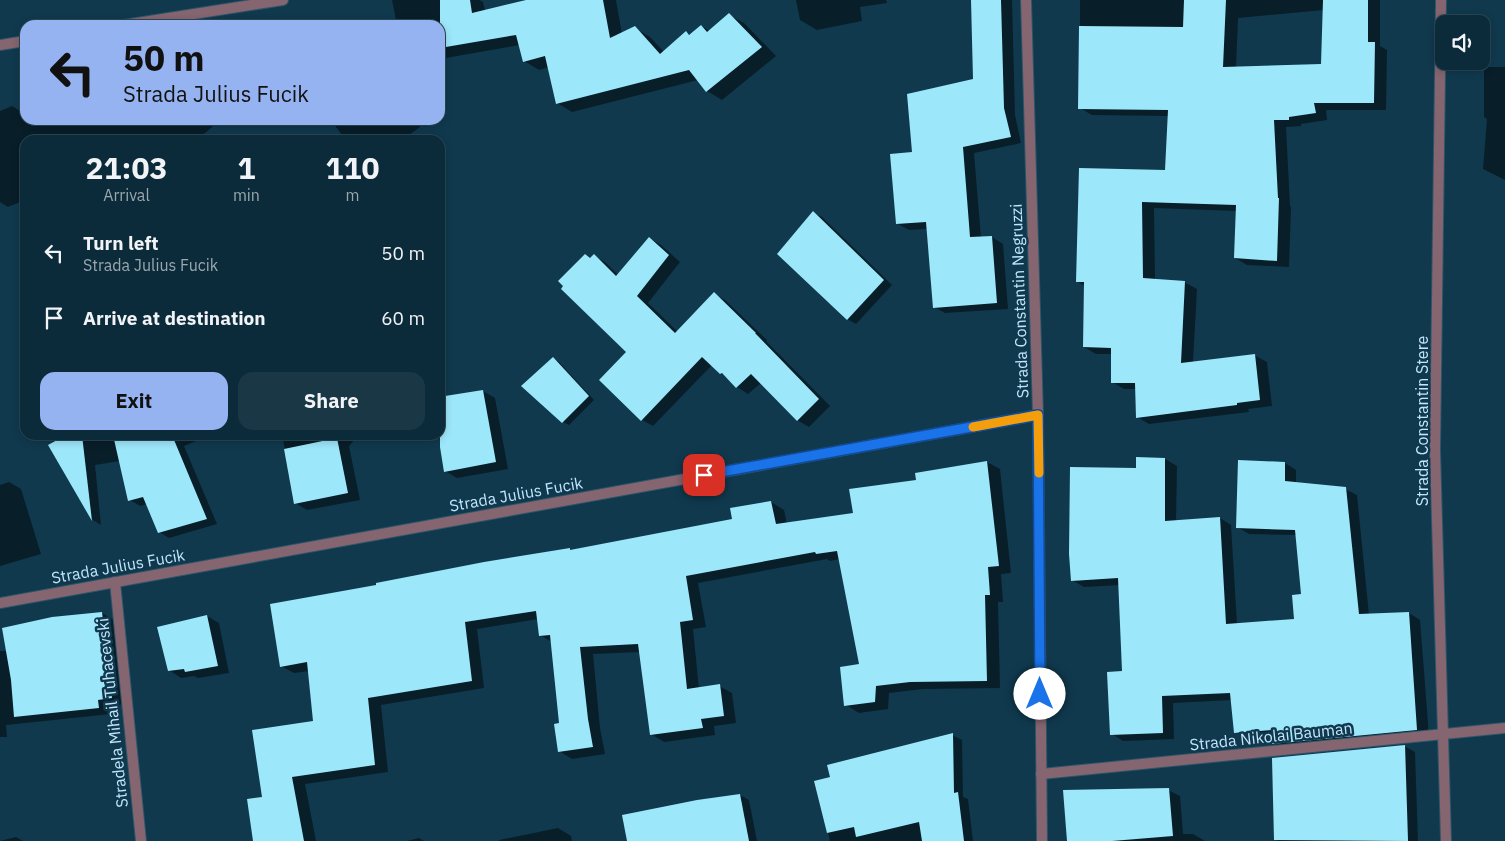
<!DOCTYPE html>
<html lang="en">
<head>
<meta charset="utf-8">
<style>
	:root { --surface:#0c2b3a; --page:#1a3745; --text:#f1f3f6; --muted:#9aa7af; --line:#2c4754; --accent:#95b2f1 }
	body { margin:0; font-family:"IBM Plex Sans",sans-serif; background:var(--page); color:var(--text); height:100vh; display:flex; flex-direction:column; font-size:19px; white-space:nowrap }
	* { box-sizing:border-box; margin:0 }
	p { font-size:16px; color:var(--muted) }
	.icon { flex:none; width:28px; height:28px; fill:none; stroke:currentColor; stroke-width:2; stroke-linecap:round; stroke-linejoin:round }
	.map { position:relative; flex:1; overflow:hidden }
	.side { position:absolute; left:20px; top:135px; width:425px; height:305px; display:flex; flex-direction:column; background:var(--surface); border-radius:15px; box-shadow:0 2px 8px #0003,0 0 0 1px var(--line) }
	.side>* { flex:none }
	.top-card { position:absolute; left:20px; top:20px; width:425px; height:105px; border-radius:15px; box-shadow:0 2px 8px #0003,0 0 0 1px var(--line); background:#95b2f1; color:#111; overflow:hidden }
	.fabs { position:absolute; left:1435px; top:15px; display:grid; gap:10px }
	.fabs a { display:grid; place-items:center; width:55px; height:55px; border-radius:10px; background:var(--surface); box-shadow:0 2px 8px #0003,0 0 0 1px var(--line); font-size:25px }
	.pin { position:absolute; display:grid; place-items:center; width:42px; height:42px; color:#fff; margin:-21px; border-radius:10px; box-shadow:0 2px 8px #0006 }
	.me { position:absolute; width:55px; margin:-28px; rotate:0deg; stroke-linejoin:round; filter:drop-shadow(0 0 4px #0008) }
	.turn { display:flex; align-items:center; gap:18px; height:105px; padding:0 20px; font-size:22px }
	.turn .icon { width:65px; height:65px; stroke-width:2.5 }
	.turn b { display:block; font-size:35px; line-height:42px }
	.eta { display:flex; justify-content:space-evenly; align-items:center; height:85px; text-align:center }
	.eta b { font-size:30px; font-weight:700; line-height:35px }
	.cta { display:flex; gap:10px; margin-top:auto; padding:10px 20px }
	.cta a { flex:1; height:58px; border-radius:15px; background:var(--accent); color:#111; font-size:20px; font-weight:700; line-height:58px; text-align:center }
	.cta a+a { background:var(--page); color:var(--text) }
	ul { padding:0; list-style:none }
	li { display:flex; align-items:center; gap:15px; height:65px; padding:0 20px }
	li div { flex:1 }
	li b { display:block; font-size:19px }
	li em { font-style:normal }
	.map>svg:first-child { display:block }
	.shadow { fill:#0007; fill-rule:evenodd }
	.building { fill:#9de7fa }
	.lines { fill:none; stroke-linecap:round; stroke-linejoin:round }
	.minor-casing { stroke:#2c556a; stroke-width:12 }
	.minor { stroke:#856570; stroke-width:10 }
	.route-casing { stroke:#114b97; stroke-width:12 }
	.route { stroke:#1a73e8; stroke-width:9 }
	.slow { stroke:#f59e0b; stroke-width:9 }
	.labels { text-anchor:middle; dominant-baseline:central; stroke-width:5; stroke-linejoin:round; paint-order:stroke }
	.street-label { font-size:16px; fill:#c1e5fc; stroke:#10394e }
</style>
</head>
<body>
<div class="map">
<svg width="1505" height="841" viewBox="0 0 1505 841">
	<rect width="100%" height="100%" fill="#10394e"/>
	<g class="shadow">
		<path d="M392 0H479L483 2 485 11 531 0H616L622 34 635 28 650 37 664 52 687 33 691 35 701 26 710 31 729 15 744 23 776 56 722 100 707 91 698 80 572 112 557 103 549 67 539 70 524 61 520 45 440 59V25H397Z"/>
		<path d="M796 0H886L887 3 860 7 862 21 817 30 800 20Z"/>
		<path d="M972 0H1012L1015 115 1021 143 974 153 981 238 992 237 1003 244 1008 309 945 313 934 307 927 229 909 230 898 224 914 153 975 80Z"/>
		<path d="M1080 0H1380V46L1387 50 1386 110H1326L1327 120 1301 124V126L1286 127 1290 206 1291 207 1289 267 1247 265 1235 258 1237 211 1154 208 1155 280 1184 282 1197 289 1193 362 1254 355 1267 362 1272 406 1248 409 1249 412 1149 424 1137 417 1136 389H1124L1112 382 1113 354H1096L1084 347 1085 286 1078 282 1167 171 1169 116 1092 115 1080 108ZM1324 10 1322 65 1236 68 1238 18Z"/>
		<path d="M304 21 310 25H292Z"/>
		<path d="M1484 67H1505V180L1483 169 1487 119 1484 117Z"/>
		<path d="M12 106 22 112 25 120H220L197 140H174L172 138 170 140H25V200L8 207 0 202V111Z"/>
		<path d="M309 120H322L313 123Z"/>
		<path d="M331 120H415L420 127 402 140H348L344 138Z"/>
		<path d="M813 213 822 217 892 285 856 324 847 319Z"/>
		<path d="M649 238 661 245 680 262 648 303 678 332 714 294 725 300 767 340 766 341 830 406 809 427 797 420 761 383 748 394 737 387 712 365 653 426 642 420 628 352 585 255 591 259 594 256 605 262 618 275Z"/>
		<path d="M25 301V316L19 306Z"/>
		<path d="M553 358 559 362 594 400 569 425 563 422Z"/>
		<path d="M483 391 495 398 508 469 457 478 445 471 439 435 440 405 447 404 446 397Z"/>
		<path d="M48 435H211L184 446 217 524 169 538 159 532 147 504 140 506 130 500 120 461 95 465 101 525 93 520 50 446 54 444Z"/>
		<path d="M282 435H359L349 446 360 500 307 510 295 503Z"/>
		<path d="M1137 458 1165 459 1177 466 1176 522 1220 518 1231 525 1237 624 1295 620 1302 595 1296 535 1249 534 1237 527 1285 463 1296 470V484L1345 489 1357 495 1369 615 1409 613 1420 620 1429 736 1285 750 1274 743 1273 737 1247 739 1235 732 1232 700 1173 703 1174 739 1123 741 1112 734 1123 672 1120 585 1084 587 1072 580 1137 469Z"/>
		<path d="M987 462 1000 469 1011 573 1001 574 1003 602H998L1000 688 923 689 889 693 888 709 859 713 846 705 860 666 840 559 830 561 827 559 698 583 706 627 693 629 699 689 719 686 732 693 736 723 714 726 715 735 664 742 651 734 640 652 593 654 600 728 605 754 572 759 559 751 561 724 552 642 540 635 538 619 477 629 484 688 381 705 388 772 305 784 316 841H254L263 799 314 722 309 671 294 673 281 666 569 549 573 551 733 520 731 509 771 502 784 510 787 524 854 514 918 481Z"/>
		<path d="M9 482 21 489 41 554 0 566V485Z"/>
		<path d="M102 613 114 620 123 704 110 707 111 714 6 725 7 737H0V651H7Z"/>
		<path d="M207 616 219 623 229 673 198 678 194 676 181 678 169 670Z"/>
		<path d="M952 735 962 740 963 797 968 799 973 841H830L816 782Z"/>
		<path d="M1404 746 1415 752 1418 841H1278L1275 839Z"/>
		<path d="M1168 790 1180 796 1183 834H1193L1205 841H1068Z"/>
		<path d="M740 795 749 800 757 841H629Z"/>
		<path d="M558 828 571 836 572 841H499V840Z"/>
		<path d="M16 837 23 841H0Z"/>
		<path d="M419 838 424 841H407Z"/>
	</g>
	<g class="building">
		<path d="M440 0H470L472 13 526 0H603L610 38 635 26 660 54 686 31 689 35 701 25 707 32 729 13 762 47 706 92 689 70 556 104 545 56 523 62 516 35 440 48Z"/>
		<path d="M971 0H1001L1004 108 1011 137 963 147 970 237 992 236 997 303 933 308 926 222 896 224 890 154 912 152 907 94 973 79Z"/>
		<path d="M1184 0H1226L1223 67 1321 64 1323 0H1368V42H1375L1374 103H1314L1316 113 1289 117V120H1274L1278 198H1279L1277 261 1234 258 1236 205 1142 202 1143 278 1185 281 1181 363 1255 354 1260 400 1237 403V405L1136 418 1135 383H1111V348L1083 347 1084 282H1076L1079 168 1165 170 1168 110 1078 109 1079 26 1183 27Z"/>
		<path d="M813 211 884 280 847 320 777 254Z"/>
		<path d="M649 237 669 255 637 296 675 333 714 292 756 333H755L819 399 797 421 751 374 736 388 722 373 720 374 702 357 641 421 599 380 626 352 561 289 563 286 558 281 585 254 590 258 594 254 616 276Z"/>
		<path d="M553 357 589 396 562 423 521 386Z"/>
		<path d="M483 390 496 462 444 472 440 447V404L446 403 445 396Z"/>
		<path d="M66 435H82L92 521 48 445Z"/>
		<path d="M113 435H172L207 519 158 533 143 497 128 501Z"/>
		<path d="M337 438 348 493 294 504 284 449Z"/>
		<path d="M1136 457 1165 458V521L1220 517 1226 624 1294 619 1292 595 1301 594 1295 530 1236 528 1238 460 1285 462V481L1346 487 1359 614 1409 612 1417 730 1272 744V730L1234 733 1230 693 1162 696 1163 733 1110 735 1107 672 1122 671 1118 578 1071 581 1069 554 1070 467 1136 468Z"/>
		<path d="M987 461 999 566 988 567 990 595H985L987 681 910 682 876 686 875 702 844 706 840 667 859 664 837 551 816 554 815 552 686 576 693 620 680 622 687 689 720 684 724 716 701 719 703 728 650 735 638 644 580 647 588 719 593 747 558 752 554 724 559 723 550 635 539 636 536 611 465 622 472 681 368 698 375 765 292 777 304 841H253L247 799 262 797 252 730 313 721 307 662 280 667 270 604 376 585V583L484 562 570 548V550L732 519 730 508 771 501 776 524 853 513 849 489 916 480 915 473Z"/>
		<path d="M102 612 112 698 98 700 99 708 14 717 11 680 2 628 52 617Z"/>
		<path d="M207 615 218 666 185 672 184 669 168 671 157 627Z"/>
		<path d="M953 733 954 793 958 792 964 841H922L919 822 856 837 854 827 827 833 814 781 830 777 827 765Z"/>
		<path d="M1405 745 1408 841 1274 840 1272 758Z"/>
		<path d="M1169 788 1173 836 1112 841H1067L1063 790Z"/>
		<path d="M740 794 749 841H627L622 815 697 800Z"/>
	</g>
	<g class="lines">
		<g class="minor-casing">
			<g id="minor">
				<path d="M1026 0 1038 415 1042 841"/>
				<path d="M1441 0 1435 450 1446 841"/>
				<path d="M124 25 283 0"/>
				<path d="M0 45 25 41"/>
				<path d="M115 582 141 841"/>
				<path d="M0 603 1038 415"/>
				<path d="M1041 774 1505 728"/>
			</g>
		</g>
		<use href="#minor" class="minor"/>
	</g>
	<g class="lines">
		<g class="route-casing">
			<path id="route" d="M704 475 1038 415 1040 694"/>
		</g>
		<use href="#route" class="route"/>
		<path class="slow" d="M973 427 1038 415 1039 473"/>
	</g>
	<g class="labels">
		<g class="street-label">
			<text transform="translate(1019 301) rotate(-92)">Strada Constantin Negruzzi</text>
			<text transform="translate(1422 421) rotate(-90)">Strada Constantin Stere</text>
			<text transform="translate(516 494) rotate(-10)">Strada Julius Fucik</text>
			<text transform="translate(118 566) rotate(-10)">Strada Julius Fucik</text>
			<text transform="translate(112 713) rotate(-96)">Stradela Mihail Tuhacevski</text>
			<text transform="translate(1271 736) rotate(-6)">Strada Nikolai Bauman</text>
		</g>
	</g>
</svg>
<div class="fabs">
<a><svg class="icon" aria-label="sound" viewBox="0 0 24 24"><path d="M4 9h4l5-4v14l-5-4H4zM17 9q2 3 0 6"/></svg></a>
</div>
<div class="pin" style="left:704px;top:475px;background:#d93025"><svg class="icon" aria-label="arrive" viewBox="0 0 24 24"><path d="M6 21V4h12l-3 4 3 4H6"/></svg></div>
<svg class="me" style="left:1040px;top:694px" viewBox="-20 -20 40 40"><circle r="19" fill="#fff"/><path d="M0-13L10 11 0 6-10 11z" fill="#1a73e8"/></svg>
<div class="top-card">
<div class="turn"><svg class="icon" aria-label="left" viewBox="0 0 24 24"><path d="M17 20v-9H6M10 6l-5 5 5 5"/></svg><div><b>50 m</b>Strada Julius Fucik</div></div>
</div>
<section class="side">
<div class="eta">
<div><b>21:03</b><p>Arrival</p></div>
<div><b>1</b><p>min</p></div>
<div><b>110</b><p>m</p></div>
</div>
<ul>
<li><svg class="icon" aria-label="left" viewBox="0 0 24 24"><path d="M17 20v-9H6M10 6l-5 5 5 5"/></svg><div><b>Turn left</b><p>Strada Julius Fucik</p></div><em>50 m</em></li>
<li><svg class="icon" aria-label="arrive" viewBox="0 0 24 24"><path d="M6 21V4h12l-3 4 3 4H6"/></svg><div><b>Arrive at destination</b></div><em>60 m</em></li>
</ul>
<div class="cta"><a>Exit</a><a>Share</a></div>
</section>
</div>
</body>
</html>
